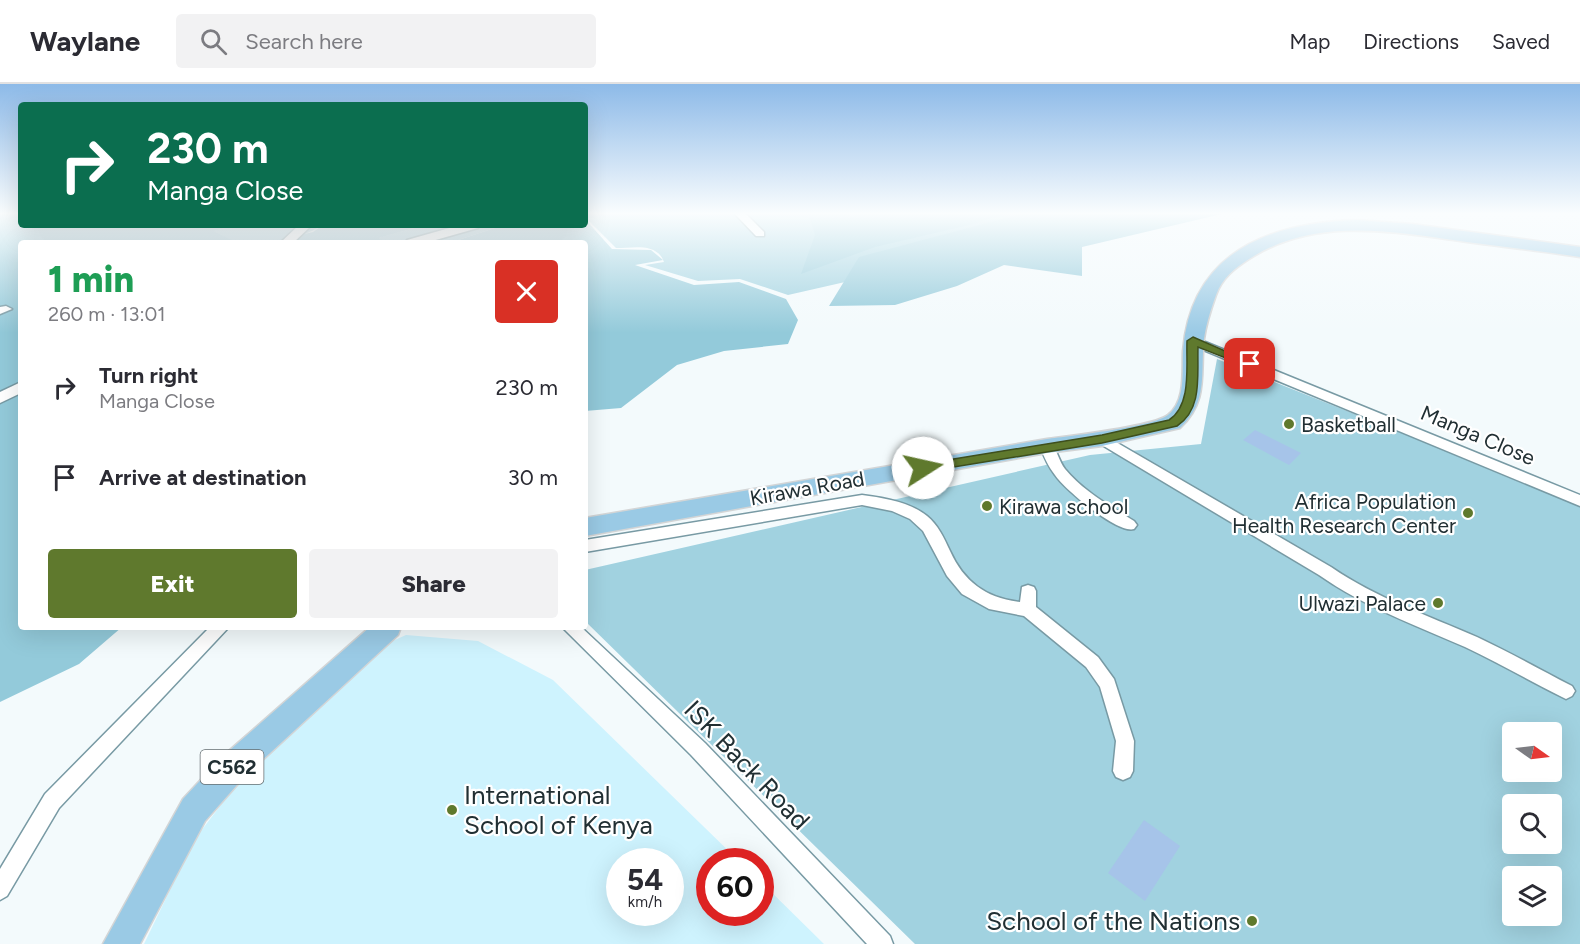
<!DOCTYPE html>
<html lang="en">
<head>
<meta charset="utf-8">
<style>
	:root { --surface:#fff; --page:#f2f2f3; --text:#2b2b33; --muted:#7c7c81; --line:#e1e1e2; --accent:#5f792d }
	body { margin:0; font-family:Figtree,sans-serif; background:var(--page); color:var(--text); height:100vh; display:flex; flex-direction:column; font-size:22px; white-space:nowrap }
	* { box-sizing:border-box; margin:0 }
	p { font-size:20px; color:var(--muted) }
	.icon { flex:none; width:33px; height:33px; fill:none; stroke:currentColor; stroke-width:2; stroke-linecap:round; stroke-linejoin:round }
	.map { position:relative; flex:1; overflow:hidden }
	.panel { position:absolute; left:18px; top:156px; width:570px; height:390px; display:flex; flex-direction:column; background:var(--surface); border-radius:6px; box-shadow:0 6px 24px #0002 }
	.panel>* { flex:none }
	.guide { position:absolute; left:18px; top:18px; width:570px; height:126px; border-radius:6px; box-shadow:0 6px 24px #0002; background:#0b6e4f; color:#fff; overflow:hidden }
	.needle { width:39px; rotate:104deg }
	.controls { position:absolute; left:1502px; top:638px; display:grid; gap:12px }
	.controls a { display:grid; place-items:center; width:60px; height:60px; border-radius:6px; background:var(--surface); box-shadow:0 6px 24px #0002; font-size:30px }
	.speed { position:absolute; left:606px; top:764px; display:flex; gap:12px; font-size:30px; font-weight:700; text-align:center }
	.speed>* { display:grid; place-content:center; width:78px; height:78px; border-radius:50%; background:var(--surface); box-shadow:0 6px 24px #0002; line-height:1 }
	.speed small { font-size:15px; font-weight:400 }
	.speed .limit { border:9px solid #d22; background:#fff; color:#111 }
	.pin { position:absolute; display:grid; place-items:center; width:51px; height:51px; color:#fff; margin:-26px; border-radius:12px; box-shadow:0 3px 9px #0006 }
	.me { position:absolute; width:66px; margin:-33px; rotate:80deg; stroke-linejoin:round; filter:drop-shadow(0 0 4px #0008) }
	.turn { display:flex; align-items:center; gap:21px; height:126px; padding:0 30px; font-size:27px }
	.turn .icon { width:78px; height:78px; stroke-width:2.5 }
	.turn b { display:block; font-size:42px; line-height:51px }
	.round { display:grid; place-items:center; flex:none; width:63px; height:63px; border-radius:6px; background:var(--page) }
	.summary { display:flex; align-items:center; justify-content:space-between; height:102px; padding:0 30px }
	h1 { font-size:36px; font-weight:800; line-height:45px; color:#1e9e55 }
	.button { display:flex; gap:12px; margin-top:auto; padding:12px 30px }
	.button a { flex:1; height:69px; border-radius:6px; background:var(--accent); color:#fff; font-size:24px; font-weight:800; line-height:69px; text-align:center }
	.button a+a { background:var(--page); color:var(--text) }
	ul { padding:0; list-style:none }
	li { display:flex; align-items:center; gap:18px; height:90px; padding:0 30px }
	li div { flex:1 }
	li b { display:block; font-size:22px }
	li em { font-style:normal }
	header { display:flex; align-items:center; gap:36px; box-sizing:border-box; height:84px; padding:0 30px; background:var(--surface); border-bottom:2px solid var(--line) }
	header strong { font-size:28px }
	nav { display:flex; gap:33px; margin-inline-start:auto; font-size:21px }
	.search { width:420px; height:54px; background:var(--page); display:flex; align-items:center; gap:15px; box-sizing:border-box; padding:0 21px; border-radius:6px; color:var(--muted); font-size:22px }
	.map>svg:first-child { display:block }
	.built { fill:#cef3fe; fill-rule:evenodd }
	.green { fill:#a1d2e0; fill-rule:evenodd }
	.forest { fill:#93cada }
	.water { fill:#a6c4e9 }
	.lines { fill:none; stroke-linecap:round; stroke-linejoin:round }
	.minor-casing { stroke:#789aa4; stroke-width:3 }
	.tertiary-casing { stroke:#789aa4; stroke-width:3 }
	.primary-casing { stroke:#d3d5d6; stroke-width:3 }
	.minor { fill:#fff; fill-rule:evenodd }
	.tertiary { fill:#fff; fill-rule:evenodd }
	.primary { fill:#9acae5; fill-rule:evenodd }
	.route { fill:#5f792d; stroke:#3e4f1d; stroke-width:1.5 }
	.poi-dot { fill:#5f792d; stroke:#fff; stroke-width:2 }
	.labels { text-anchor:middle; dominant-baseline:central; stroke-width:4.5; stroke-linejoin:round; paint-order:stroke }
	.shield { fill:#fff; stroke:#646d70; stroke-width:1.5 }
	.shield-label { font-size:20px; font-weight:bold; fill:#212f33 }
	.poi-label { font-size:21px; fill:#212f33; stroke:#fff; text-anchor:start }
	.street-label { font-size:21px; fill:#212f33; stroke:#fff }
	.near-street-label { font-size:26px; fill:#212f33; stroke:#fff }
	.near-poi-label { font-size:26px; fill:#212f33; stroke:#fff; text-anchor:start }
</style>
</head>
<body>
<header>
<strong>Waylane</strong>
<div class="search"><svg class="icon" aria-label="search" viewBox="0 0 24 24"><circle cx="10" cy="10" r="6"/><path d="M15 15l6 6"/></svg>Search here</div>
<nav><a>Map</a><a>Directions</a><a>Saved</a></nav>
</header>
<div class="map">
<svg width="1580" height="860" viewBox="0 0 1580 860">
	<rect width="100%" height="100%" fill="#f3fafc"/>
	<path class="built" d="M406 551 478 557 553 596 739 777H710V828H760L761 798 824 860H144L194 756 240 696 379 563ZM620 777H670V828H620Z"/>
	<g class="green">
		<path d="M585 129H1148L788 211 740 195 698 197 645 181 664 178C657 158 633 164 616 164L585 133Z"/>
		<path d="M238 141H323C302 154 264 164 239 159 230 157 221 150 213 147Z"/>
		<path d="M425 141H504L449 159H382L378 154Z"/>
		<path d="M1217 275 1580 420V860H915L585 537V486L1090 371 1201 360ZM1512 648H1551V687H1512ZM1512 720H1551V759H1512ZM1512 792H1551V831H1512Z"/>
	</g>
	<g class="forest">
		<path d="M0 129H21V141H238L214 147 238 159H21V543H122L79 580 0 618Z"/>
		<path d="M808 129H847L851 133 865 129H1009L965 142 875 163 801 190 815 151Z"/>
		<path d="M1025 129H1226L1082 163V192L1004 181 957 202 895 221 829 222 859 173Z"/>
		<path d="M585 135 612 165 651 166 663 176 635 181 694 201 739 198 786 215 798 236 788 260 724 267 677 281 621 324 585 327V159H449L504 141H585Z"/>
		<path d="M323 141H425L379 154 382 159H267L313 148Z"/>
	</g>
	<g class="water">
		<path d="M1255 346 1301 369 1289 381 1243 356Z"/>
		<path d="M1144 736 1180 762 1145 817 1108 789Z"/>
	</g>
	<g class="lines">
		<g class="minor-casing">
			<g id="minor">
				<path d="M734 129H745L764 148V152H756Z"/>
				<path d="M6 222 12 225 0 230V223Z"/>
				<path d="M1193 253 1580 411V422L1189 260 1187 257Z"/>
				<path d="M1102 350 1331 483C1376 514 1427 531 1477 553 1509 568 1541 586 1572 602L1575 607 1572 612 1566 615 1560 612C1528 596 1497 578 1465 563 1415 541 1365 523 1319 491L1097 358 1095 355 1097 352Z"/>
				<path d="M1047 357 1052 359C1057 367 1059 377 1065 385 1083 407 1110 422 1134 437L1137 441 1134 445C1118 450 1065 406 1055 391 1048 382 1044 373 1040 362Z"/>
				<path d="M862 411C884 414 910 418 927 432 938 441 944 454 950 467 964 498 986 514 1020 518L1022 503 1028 501 1034 503 1036 507V523L1098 573 1114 595 1134 657 1133 687 1130 693 1123 696 1116 693 1113 687 1116 657 1100 603 1086 583 1024 532 989 525 962 510 947 492 923 447 910 435 892 427 862 421 585 468V456Z"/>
				<path d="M210 543H229L59 724 7 812 0 816V785L45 710Z"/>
				<path d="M562 543H581L705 659 890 852 893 860H867L691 671Z"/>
			</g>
		</g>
		<g class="tertiary-casing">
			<g id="tertiary">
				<path d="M299 141H312L293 159H280Z"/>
				<path d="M460 141H480L478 144 425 159H405L407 156Z"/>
				<path d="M21 298V309L0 319V308Z"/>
			</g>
		</g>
		<g class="primary-casing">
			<g id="primary">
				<path d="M1356 136 1412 140 1580 163V173C1542 167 1504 163 1467 158 1393 148 1316 132 1249 175 1235 184 1222 194 1216 211 1211 225 1206 240 1204 255 1200 290 1209 317 1180 344L1102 362 1047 369 585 452V434L1047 355C1069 352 1153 343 1168 331 1186 317 1182 288 1183 267 1191 168 1268 139 1356 136Z"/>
				<path d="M370 543H401L398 551 244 693 205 737 140 860H103L183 715 222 673Z"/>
			</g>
		</g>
		<use href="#minor" class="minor"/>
		<use href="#tertiary" class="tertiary"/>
		<use href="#primary" class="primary"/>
	</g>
	<linearGradient id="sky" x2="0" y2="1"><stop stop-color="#8dbae8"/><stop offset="0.52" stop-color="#fafdfe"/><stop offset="1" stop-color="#fafdfe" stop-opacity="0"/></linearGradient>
	<rect width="1580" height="249" fill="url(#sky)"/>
	<path class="route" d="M1193 253 1255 280 1254 282H1246L1198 263C1197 291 1203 325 1177 342L1102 359 923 388 917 384 923 380 1102 351 1169 336C1192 321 1186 282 1187 257Z"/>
	<g class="poi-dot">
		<circle cx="1289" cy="340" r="6"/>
		<circle cx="987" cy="422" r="6"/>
		<circle cx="1468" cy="429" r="6"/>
		<circle cx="1438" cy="519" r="6"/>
		<circle cx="452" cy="726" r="6"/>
		<circle cx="1252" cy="837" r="6"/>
	</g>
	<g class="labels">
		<rect class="shield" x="200.5" y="666" width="63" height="34" rx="4.5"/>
		<g class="shield-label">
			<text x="232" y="683">C562</text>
		</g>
		<g class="poi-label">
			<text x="1301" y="340">Basketball</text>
			<text x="1456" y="417" text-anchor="end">Africa Population<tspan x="1456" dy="24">Health Research Center</tspan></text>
			<text x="999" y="422">Kirawa school</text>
			<text x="1426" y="519" text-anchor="end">Ulwazi Palace</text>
		</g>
		<g class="street-label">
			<text transform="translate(1478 351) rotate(23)">Manga Close</text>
			<text transform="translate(807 404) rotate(-10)">Kirawa Road</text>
		</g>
		<g class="near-street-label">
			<text transform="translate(747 681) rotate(46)">ISK Back Road</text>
		</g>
		<g class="near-poi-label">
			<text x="464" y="711">International<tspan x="464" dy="30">School of Kenya</tspan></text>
			<text x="1240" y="837" text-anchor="end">School of the Nations</text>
		</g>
	</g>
</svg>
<div class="controls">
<a><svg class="needle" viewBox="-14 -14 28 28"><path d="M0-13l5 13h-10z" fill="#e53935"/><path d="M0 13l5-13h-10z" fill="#7c7c81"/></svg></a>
<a><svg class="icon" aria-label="search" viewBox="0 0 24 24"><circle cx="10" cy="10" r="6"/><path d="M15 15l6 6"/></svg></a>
<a><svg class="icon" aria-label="layers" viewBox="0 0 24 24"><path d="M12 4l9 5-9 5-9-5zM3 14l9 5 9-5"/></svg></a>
</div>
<div class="speed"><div>54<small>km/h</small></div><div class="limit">60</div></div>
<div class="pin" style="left:1250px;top:280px;background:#d93025"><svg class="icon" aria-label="arrive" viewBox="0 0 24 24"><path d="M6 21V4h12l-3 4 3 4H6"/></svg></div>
<svg class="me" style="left:923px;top:384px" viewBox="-20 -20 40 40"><circle r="19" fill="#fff"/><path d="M0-13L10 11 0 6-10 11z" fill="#5f792d"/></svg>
<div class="guide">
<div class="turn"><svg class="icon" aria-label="right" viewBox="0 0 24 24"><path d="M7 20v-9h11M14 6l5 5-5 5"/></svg><div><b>230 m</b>Manga Close</div></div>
</div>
<section class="panel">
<div class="summary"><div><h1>1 min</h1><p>260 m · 13:01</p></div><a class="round" style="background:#d93025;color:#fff"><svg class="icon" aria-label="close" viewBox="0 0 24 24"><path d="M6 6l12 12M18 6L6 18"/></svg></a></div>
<ul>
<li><svg class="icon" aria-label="right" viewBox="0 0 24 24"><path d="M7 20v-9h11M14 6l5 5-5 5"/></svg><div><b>Turn right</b><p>Manga Close</p></div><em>230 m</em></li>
<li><svg class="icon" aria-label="arrive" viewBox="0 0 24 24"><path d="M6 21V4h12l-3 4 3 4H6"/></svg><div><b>Arrive at destination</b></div><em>30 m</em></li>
</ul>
<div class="button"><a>Exit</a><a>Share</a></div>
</section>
</div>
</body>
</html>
